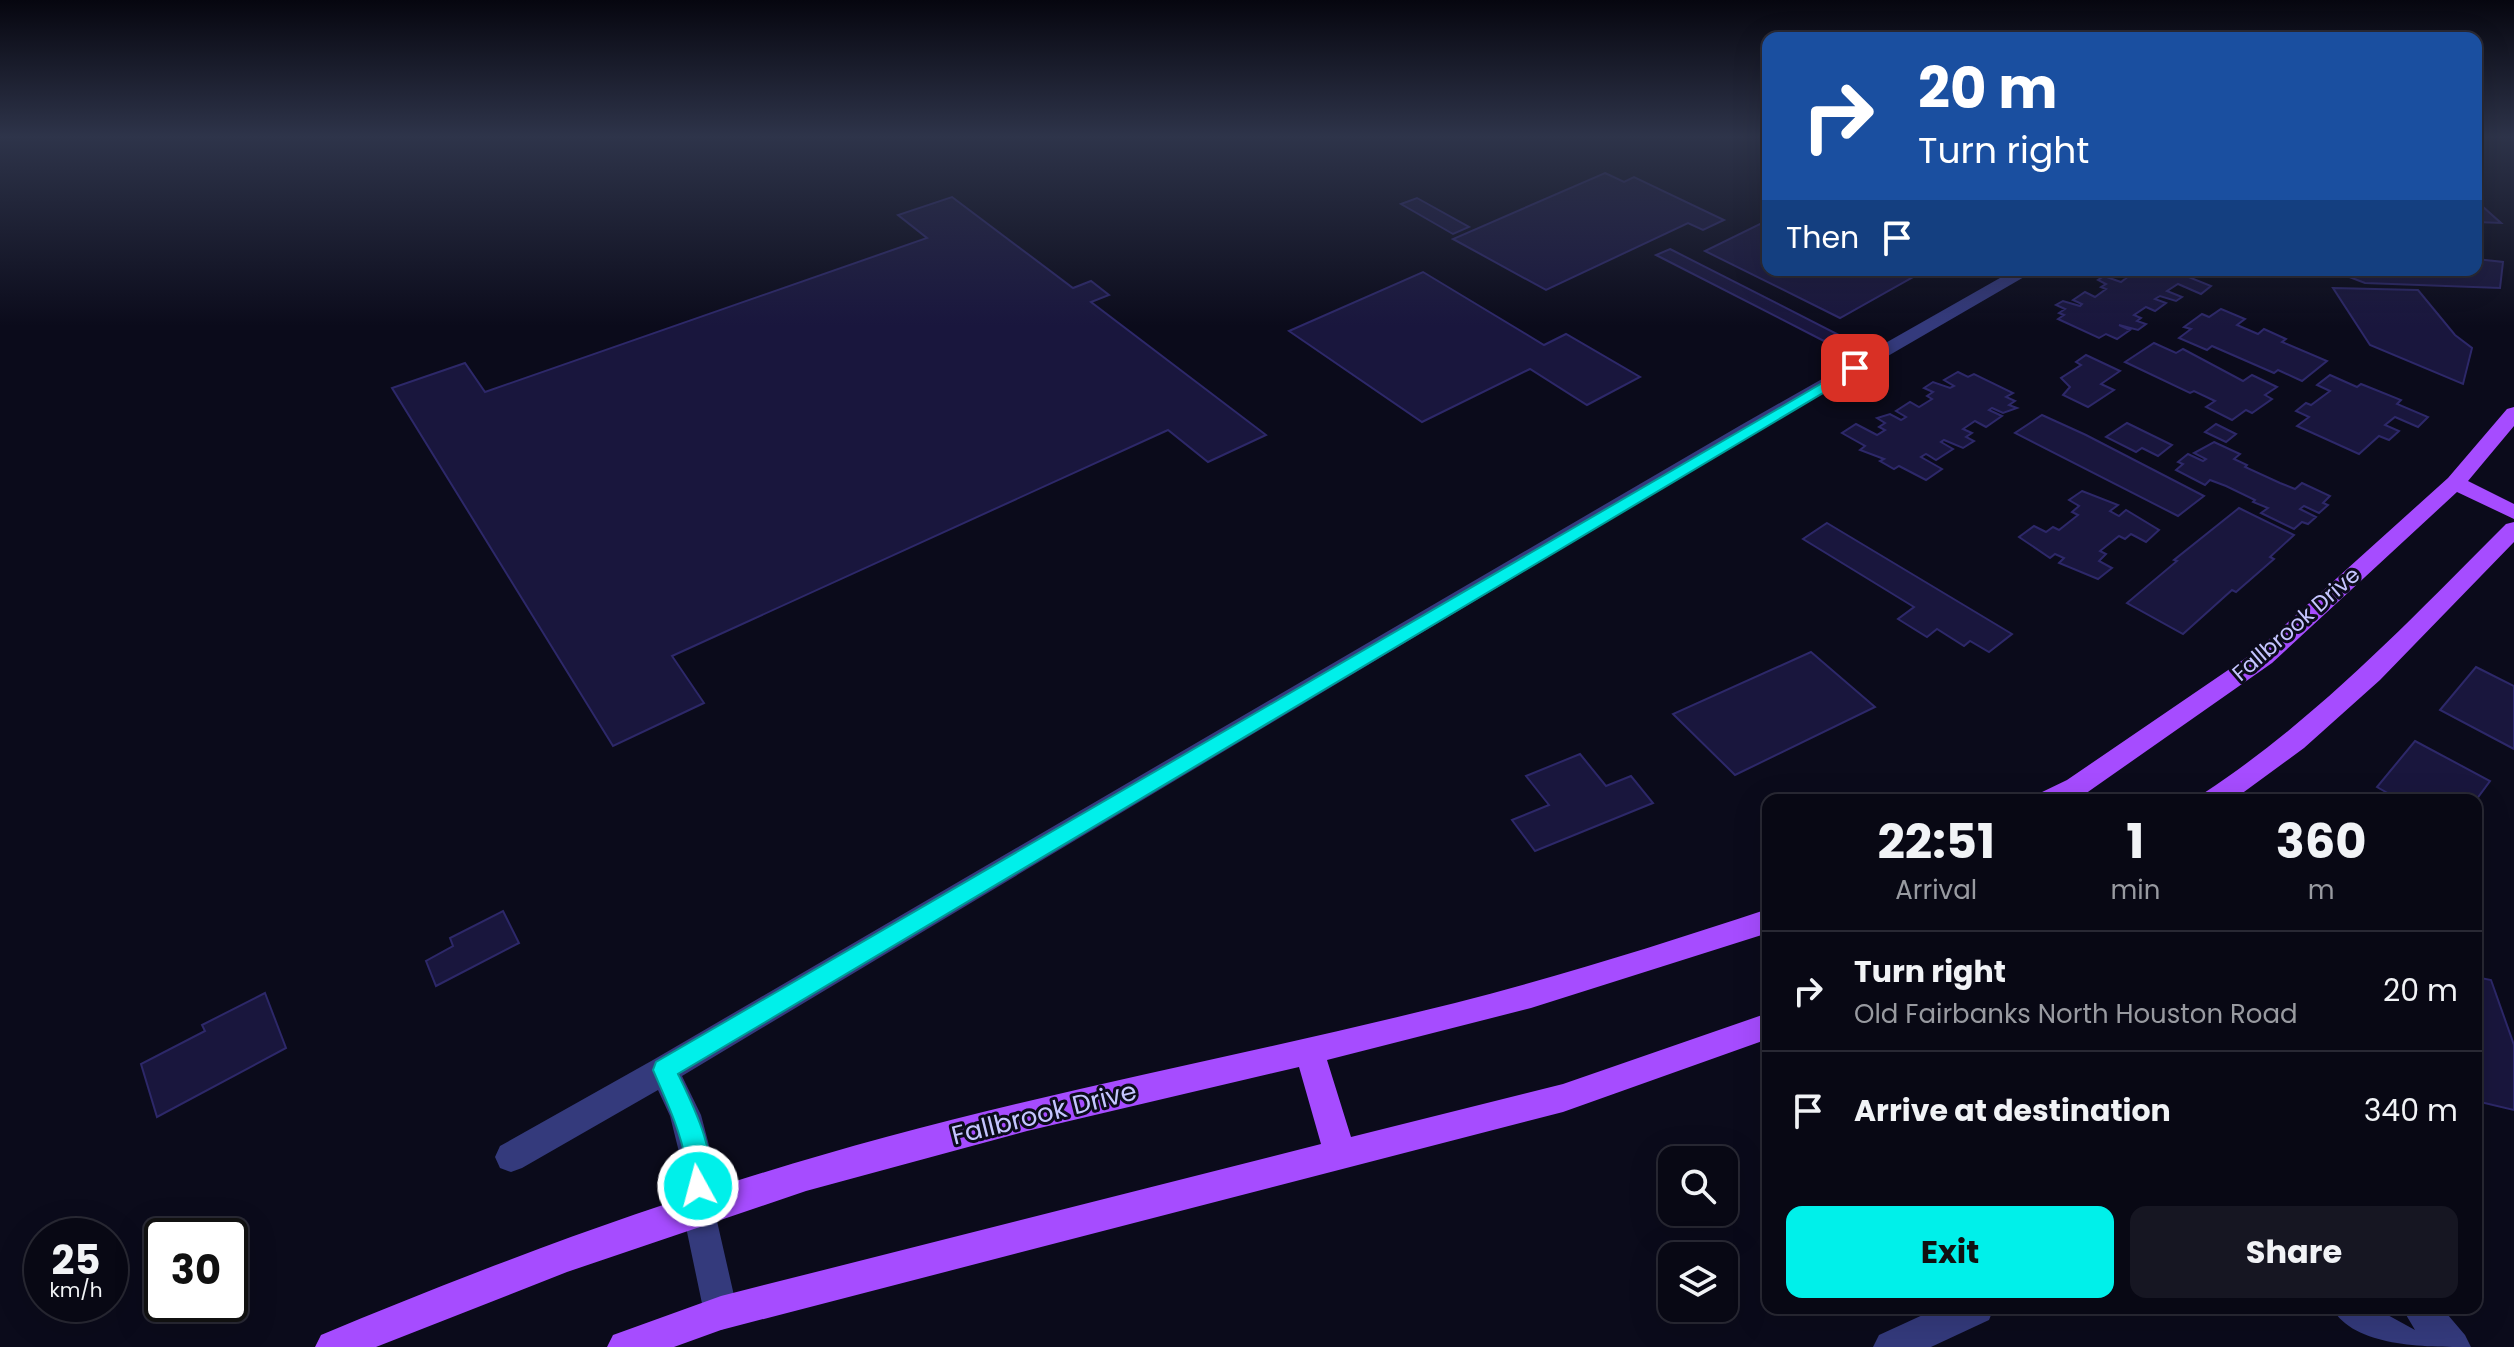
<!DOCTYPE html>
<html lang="en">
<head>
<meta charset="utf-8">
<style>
	:root { --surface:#080814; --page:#161622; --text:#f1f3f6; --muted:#989aa0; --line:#292934; --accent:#00f0ea }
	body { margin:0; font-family:Poppins,sans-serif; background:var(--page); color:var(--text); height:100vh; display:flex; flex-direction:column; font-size:30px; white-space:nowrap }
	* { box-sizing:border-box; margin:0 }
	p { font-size:26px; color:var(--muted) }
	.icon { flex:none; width:44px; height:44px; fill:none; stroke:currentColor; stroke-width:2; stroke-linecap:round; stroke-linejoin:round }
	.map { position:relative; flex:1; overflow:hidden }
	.side { position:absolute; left:1762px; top:794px; width:720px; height:520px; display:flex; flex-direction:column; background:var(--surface); border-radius:16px; box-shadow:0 8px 32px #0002,0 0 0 2px var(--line) }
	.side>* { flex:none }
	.guide { position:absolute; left:1762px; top:32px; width:720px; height:244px; border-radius:16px; box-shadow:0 8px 32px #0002,0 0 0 2px var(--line); background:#1a4fa0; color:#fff; overflow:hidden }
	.controls { position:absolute; left:1658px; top:1146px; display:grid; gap:16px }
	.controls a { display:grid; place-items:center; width:80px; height:80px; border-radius:16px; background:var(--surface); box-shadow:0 8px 32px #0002,0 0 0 2px var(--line); font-size:40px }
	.speed { position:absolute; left:24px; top:1218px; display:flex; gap:16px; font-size:40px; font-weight:700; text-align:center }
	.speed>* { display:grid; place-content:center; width:104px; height:104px; border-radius:50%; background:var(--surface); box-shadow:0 8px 32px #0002,0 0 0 2px var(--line); line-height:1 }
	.speed small { font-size:20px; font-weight:400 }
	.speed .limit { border:4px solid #111; border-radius:12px; background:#fff; color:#111 }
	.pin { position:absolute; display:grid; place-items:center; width:68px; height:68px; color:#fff; margin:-34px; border-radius:16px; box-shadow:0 4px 12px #0006 }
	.me { position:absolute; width:88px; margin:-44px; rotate:353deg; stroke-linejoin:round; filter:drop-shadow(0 0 6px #0008) }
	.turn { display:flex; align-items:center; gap:28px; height:168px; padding:0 24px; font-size:36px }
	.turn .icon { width:104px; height:104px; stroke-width:2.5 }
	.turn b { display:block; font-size:56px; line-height:68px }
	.then { display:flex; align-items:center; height:76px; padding:0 24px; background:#0003; gap:16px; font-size:30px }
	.eta { display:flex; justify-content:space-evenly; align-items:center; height:136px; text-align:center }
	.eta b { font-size:48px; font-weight:700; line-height:56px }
	.primary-button { display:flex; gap:16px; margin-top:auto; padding:16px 24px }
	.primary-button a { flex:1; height:92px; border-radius:16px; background:var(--accent); color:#111; font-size:32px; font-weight:700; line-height:92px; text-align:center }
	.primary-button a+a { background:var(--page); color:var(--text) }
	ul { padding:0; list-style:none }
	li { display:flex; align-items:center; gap:24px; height:120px; padding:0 24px; border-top:2px solid var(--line) }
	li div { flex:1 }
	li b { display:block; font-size:30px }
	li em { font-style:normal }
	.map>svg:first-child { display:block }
	.building { fill:#19163d; stroke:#2d2869; stroke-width:2 }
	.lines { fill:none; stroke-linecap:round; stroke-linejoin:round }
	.minor { fill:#343a7c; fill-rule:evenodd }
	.major { fill:#a64cff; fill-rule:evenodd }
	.route { fill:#00f0ea; stroke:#009c98; stroke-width:2 }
	.labels { text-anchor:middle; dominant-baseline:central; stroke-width:6; stroke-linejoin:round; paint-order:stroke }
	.street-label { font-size:22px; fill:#c5c5ff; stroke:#0b0b1b }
	.near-street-label { font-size:26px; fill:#c5c5ff; stroke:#0b0b1b }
</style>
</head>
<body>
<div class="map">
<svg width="2514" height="1347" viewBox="0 0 2514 1347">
	<rect width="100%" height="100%" fill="#0b0b1b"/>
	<g class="building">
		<path d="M1605 173 1624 182 1634 177 1724 220 1703 230 1688 223 1546 290 1453 239Z"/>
		<path d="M952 197 1073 288 1091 281 1109 295 1091 302 1266 435 1208 462 1168 430 672 656 704 703 613 746 392 388 465 363 485 392 927 238 898 215Z"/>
		<path d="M1417 198 1469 227 1453 234 1401 204Z"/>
		<path d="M2476 205 2482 206 2501 223 2476 222Z"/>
		<path d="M1768 220V270H1898L1913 277 1840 318 1705 251Z"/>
		<path d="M1670 249 1837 334 1824 341 1656 255Z"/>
		<path d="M2476 259 2503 262 2500 288 2365 283 2331 270H2476Z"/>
		<path d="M2125 270 2137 273 2142 270H2183L2190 273 2186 276 2211 286 2201 294 2178 284 2167 291 2182 297 2176 301 2160 296 2155 299 2166 303 2155 311 2146 307 2134 315 2141 318 2137 321 2146 324 2138 330 2119 325 2130 330 2117 339 2106 334 2099 338 2058 319 2064 315 2059 313 2065 309 2056 305 2063 301 2080 306 2082 304 2073 300 2085 292 2095 297 2106 289 2101 287 2106 284 2098 280 2104 276 2121 282 2126 278 2117 275Z"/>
		<path d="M1423 272 1544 345 1566 334 1640 377 1587 405 1530 369 1422 422 1289 331Z"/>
		<path d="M2333 288 2418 290 2455 335 2472 348 2463 384 2370 345Z"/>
		<path d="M2221 309 2245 319 2237 325 2258 334 2264 329 2286 339 2282 342 2327 361 2302 381 2278 370 2274 373 2212 346 2207 350 2179 338 2191 329 2184 327 2202 314 2209 317Z"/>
		<path d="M2154 343 2176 353 2183 349 2243 381 2252 375 2277 387 2265 395 2272 399 2252 413 2246 410 2232 420 2206 407 2215 401 2194 391 2190 393 2125 362Z"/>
		<path d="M2086 355 2120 371 2101 384 2114 390 2088 407 2063 395 2070 387 2061 378 2081 365 2076 362Z"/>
		<path d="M1958 372 1968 377 1974 374 2013 393 2006 397 2015 401 2009 405 2017 408 2003 413 1992 408 1989 410 2002 416 1986 427 1975 421 1963 429 1972 433 1966 437 1974 441 1963 448 1944 440 1941 442 1953 449 1936 460 1926 454 1921 457 1942 469 1926 480 1899 466 1894 469 1880 461 1884 459 1860 450 1865 446 1842 433 1856 424 1877 435 1885 430 1879 427 1885 423 1877 418 1890 414 1901 420 1906 417 1896 411 1910 402 1919 407 1932 399 1927 396 1933 392 1924 388 1933 382 1950 388 1954 386 1944 380Z"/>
		<path d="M2330 375 2357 387 2361 384 2401 400 2397 404 2428 417 2418 427 2395 417 2385 425 2399 431 2389 440 2379 436 2359 454 2297 426 2309 417 2296 411 2306 403 2311 405 2330 391 2317 385Z"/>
		<path d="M2042 415 2086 435 2204 496 2178 516 2015 433Z"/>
		<path d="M2127 423 2172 445 2158 456 2142 448 2136 452 2106 437Z"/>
		<path d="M2216 424 2236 434 2226 442 2205 432Z"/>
		<path d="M2214 442 2240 454 2234 459 2247 465 2245 467 2280 483 2295 489 2302 483 2330 496 2323 503 2328 505 2319 513 2304 506 2300 509 2316 517 2308 524 2302 522 2294 529 2261 513 2268 508 2253 502 2255 500 2226 486 2210 480 2205 485 2176 470 2183 464 2178 462 2188 454 2203 461 2206 459 2194 453Z"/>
		<path d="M2082 491 2118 505 2110 511 2119 516 2126 510 2159 530 2146 542 2131 534 2125 539 2119 536 2100 551 2106 554 2099 561 2112 568 2098 579 2059 563 2064 558 2055 554 2050 558 2019 537 2034 526 2046 532 2053 527 2059 530 2078 515 2072 512 2079 506 2069 500Z"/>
		<path d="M2239 508 2294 535 2270 557 2274 559 2236 592 2232 590 2183 634 2127 603 2177 561 2174 560Z"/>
		<path d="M1827 523 2012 634 1989 652 1970 641 1964 646 1937 629 1927 637 1898 619 1914 607 1803 539Z"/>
		<path d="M1811 652 1875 707 1735 775 1673 714Z"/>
		<path d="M2476 667 2514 686V749L2440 710Z"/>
		<path d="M2415 741 2490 781 2476 800H2400L2377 787Z"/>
		<path d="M1580 754 1606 786 1631 776 1653 803 1535 851 1512 820 1549 805 1526 776Z"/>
		<path d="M503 911 519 943 436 986 426 961 453 946 450 938Z"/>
		<path d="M2476 977 2491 980 2514 1045V1110L2476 1101Z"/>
		<path d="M265 993 286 1048 157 1117 141 1064 205 1031 202 1025Z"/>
	</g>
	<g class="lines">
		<g class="minor">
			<path d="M2014 270H2036L1755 433 682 1076 701 1115 714 1164V1208L738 1313 733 1325 721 1330 709 1325 704 1313 682 1208V1164L670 1116 658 1090 522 1168 511 1172 500 1168 495 1157 500 1146 653 1060 1741 425Z"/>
			<path d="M1938 1308H1994L1989 1320 1931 1347H1873L1879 1335Z"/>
			<path d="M2332 1308H2375L2415 1330 2402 1308H2442L2465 1335 2471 1347C2424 1347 2354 1347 2332 1308Z"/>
		</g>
		<g class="major">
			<path d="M2514 407V426L2468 481 2514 504V519L2457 492 2272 663 2085 794 2073 800H2036L2040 793 2067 780 2256 651 2448 478 2507 409Z"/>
			<path d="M2514 522V542L2380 680 2304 748 2233 800H2200L2204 793C2318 718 2410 620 2506 524Z"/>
			<path d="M1768 909V933L1531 1008 1327 1060 1351 1137 1563 1084 1768 1013V1039L1563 1112 721 1330 674 1347H607L613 1335 721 1296 1321 1144 1299 1067 1027 1131 806 1191 567 1272 376 1347H315L321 1335C505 1258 694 1189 886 1137 1075 1086 1267 1050 1455 1003 1561 976 1665 943 1768 909Z"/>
		</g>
	</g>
	<linearGradient id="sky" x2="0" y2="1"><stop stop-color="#06060f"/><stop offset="0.42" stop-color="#2e344a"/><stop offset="1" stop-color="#2e344a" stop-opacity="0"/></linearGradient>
	<rect width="2514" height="326" fill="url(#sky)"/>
	<path class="route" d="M1855 364 1862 368 1860 371 678 1074C693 1105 721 1161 707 1194L698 1198 689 1194C685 1183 687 1174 686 1162 680 1129 666 1100 653 1070L656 1062Z"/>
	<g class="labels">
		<g class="street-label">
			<text transform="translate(2296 624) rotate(-41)">Fallbrook Drive</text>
		</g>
		<g class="near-street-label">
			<text transform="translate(1044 1113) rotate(-14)">Fallbrook Drive</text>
		</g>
	</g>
</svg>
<div class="controls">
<a><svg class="icon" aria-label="search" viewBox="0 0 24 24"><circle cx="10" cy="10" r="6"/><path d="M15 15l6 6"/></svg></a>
<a><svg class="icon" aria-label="layers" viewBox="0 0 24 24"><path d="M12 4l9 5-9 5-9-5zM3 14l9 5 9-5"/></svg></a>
</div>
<div class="speed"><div>25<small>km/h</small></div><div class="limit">30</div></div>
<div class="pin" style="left:1855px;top:368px;background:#d93025"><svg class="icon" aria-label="arrive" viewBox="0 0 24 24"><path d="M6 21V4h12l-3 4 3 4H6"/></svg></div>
<svg class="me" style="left:698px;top:1186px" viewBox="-20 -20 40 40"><circle r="17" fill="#00f0ea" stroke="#fff" stroke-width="3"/><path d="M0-11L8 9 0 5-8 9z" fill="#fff"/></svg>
<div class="guide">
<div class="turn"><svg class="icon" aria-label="right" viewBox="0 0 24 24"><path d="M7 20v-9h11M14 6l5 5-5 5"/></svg><div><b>20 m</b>Turn right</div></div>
<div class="then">Then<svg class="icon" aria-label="arrive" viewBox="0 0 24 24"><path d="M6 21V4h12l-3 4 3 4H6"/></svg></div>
</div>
<section class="side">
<div class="eta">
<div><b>22:51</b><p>Arrival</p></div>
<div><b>1</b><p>min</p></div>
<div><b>360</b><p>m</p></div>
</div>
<ul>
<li><svg class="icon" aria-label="right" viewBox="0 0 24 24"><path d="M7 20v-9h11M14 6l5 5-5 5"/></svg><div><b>Turn right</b><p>Old Fairbanks North Houston Road</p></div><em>20 m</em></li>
<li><svg class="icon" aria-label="arrive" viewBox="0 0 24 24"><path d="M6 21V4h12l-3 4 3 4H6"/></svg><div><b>Arrive at destination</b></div><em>340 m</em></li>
</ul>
<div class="primary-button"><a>Exit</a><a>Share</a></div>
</section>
</div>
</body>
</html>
